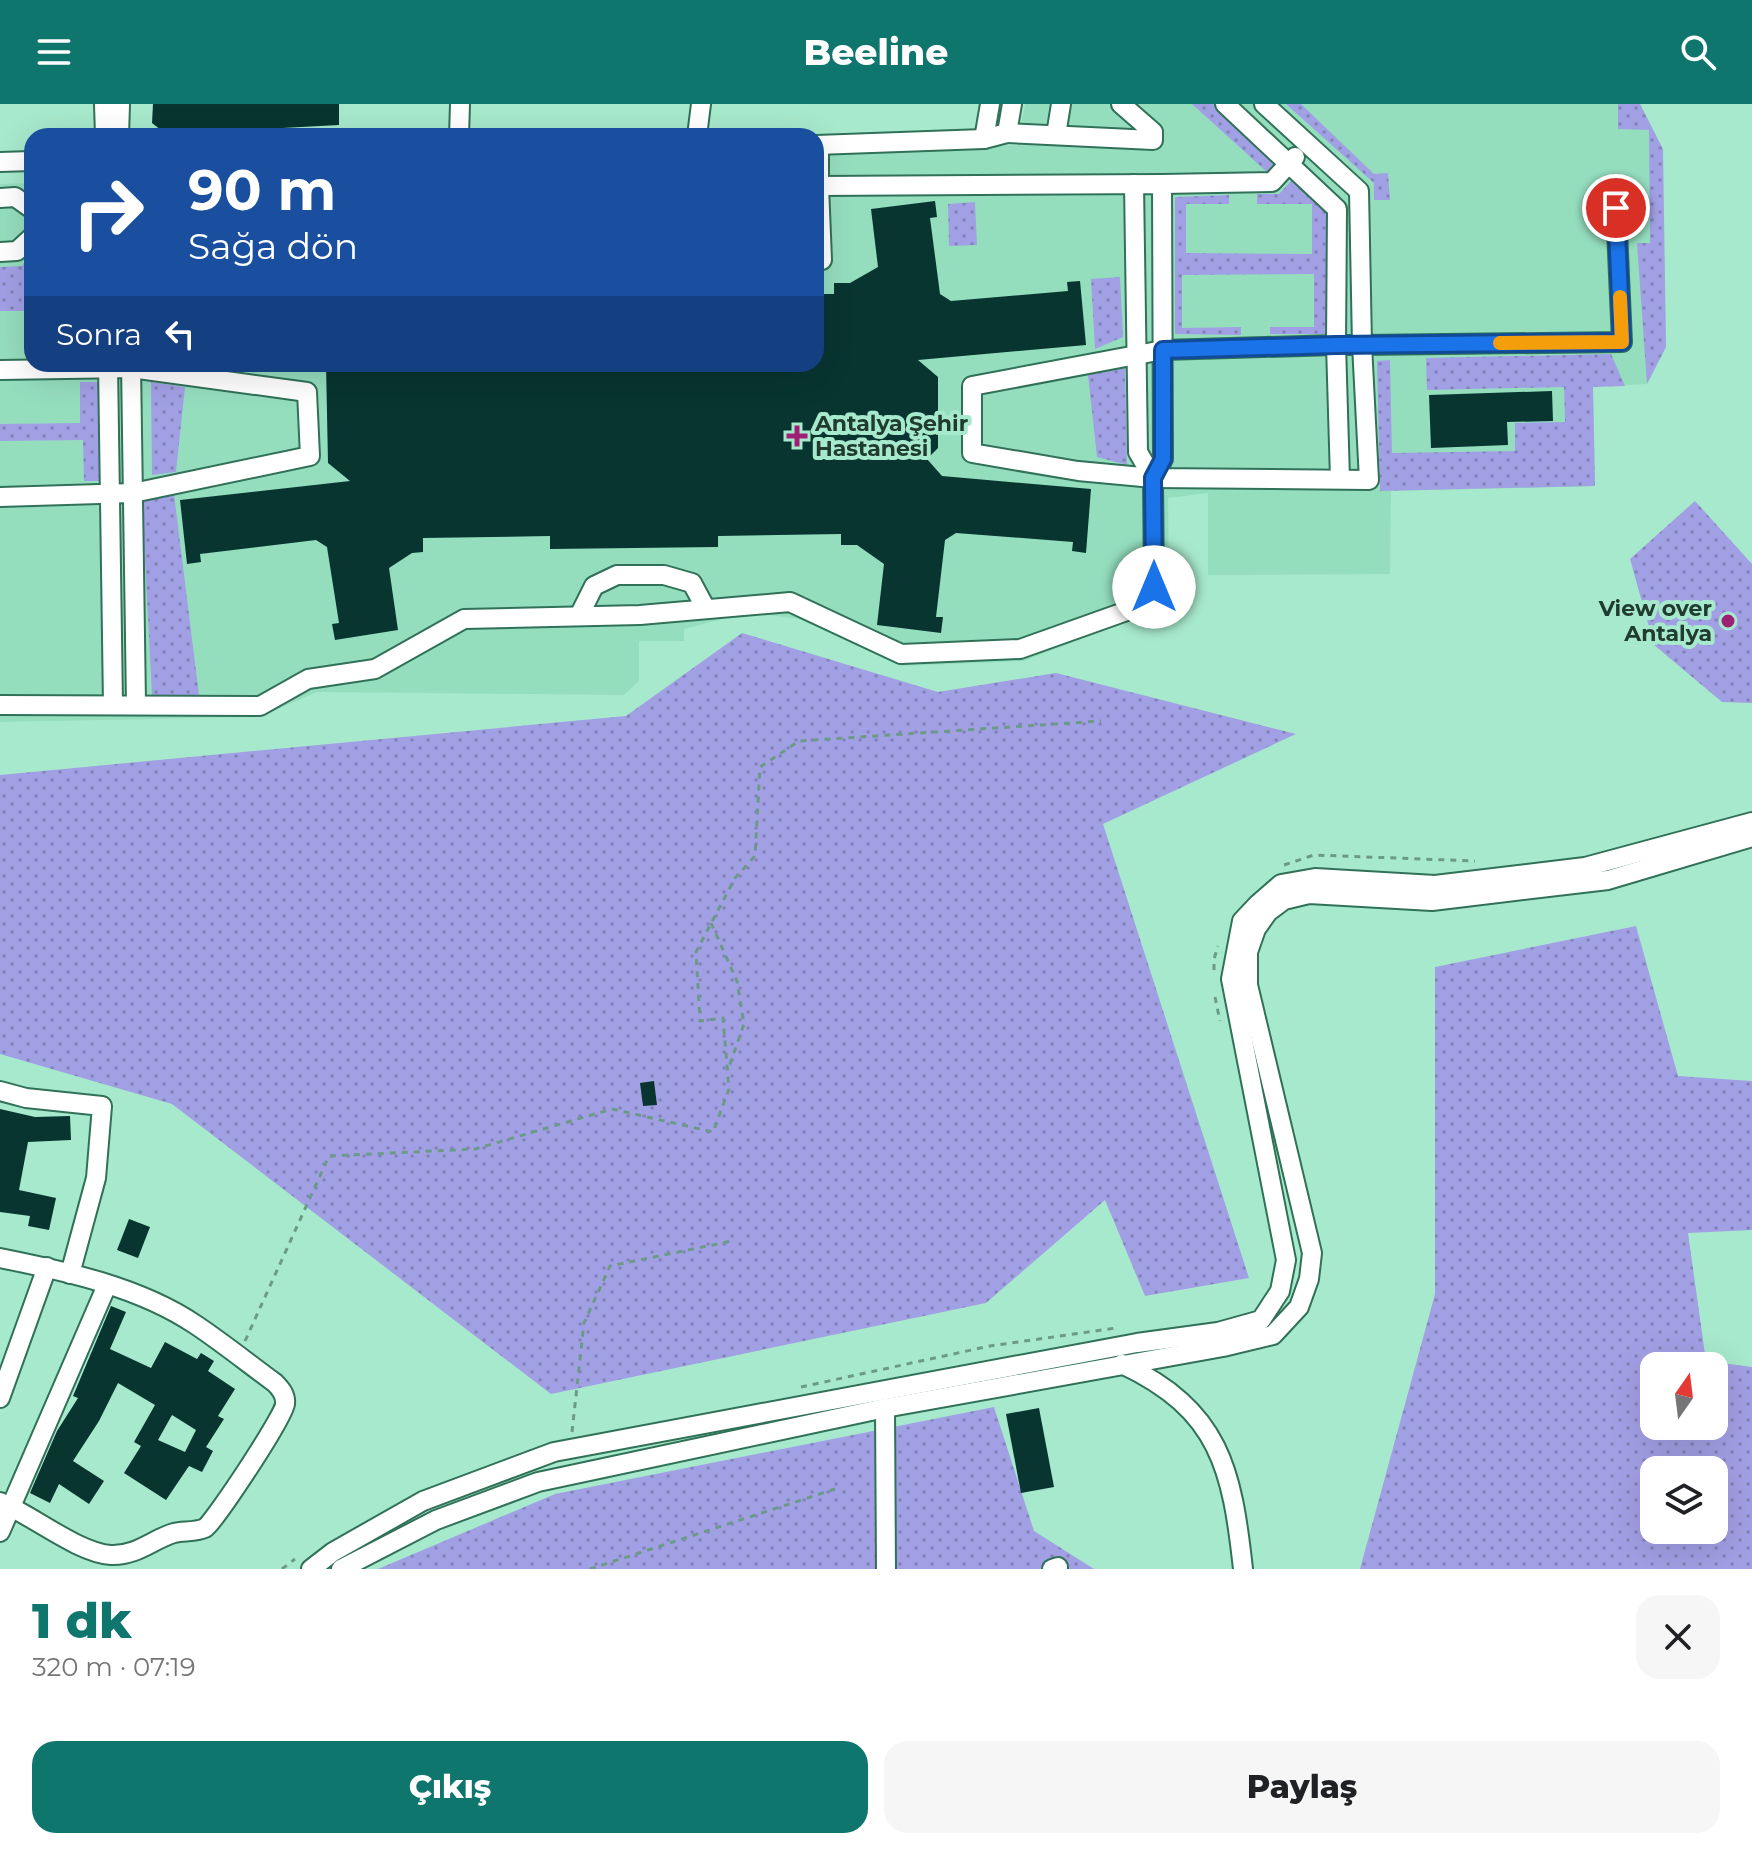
<!DOCTYPE html>
<html lang="tr">
<head>
<meta charset="utf-8">
<style>
	:root { --surface:#fff; --page:#f6f6f6; --text:#202124; --muted:#757577; --accent:#0f766e }
	body { margin:0; font-family:Montserrat,sans-serif; background:var(--page); color:var(--text); height:100vh; display:flex; flex-direction:column; font-size:30px; white-space:nowrap }
	* { box-sizing:border-box; margin:0 }
	p { font-size:26px; color:var(--muted) }
	.icon { flex:none; width:44px; height:44px; fill:none; stroke:currentColor; stroke-width:2; stroke-linecap:round; stroke-linejoin:round }
	.map { position:relative; height:1465px; overflow:hidden }
	.panel { display:flex; flex-direction:column; background:var(--surface); flex:1 }
	.panel>* { flex:none }
	.guide { position:absolute; left:24px; top:24px; width:800px; height:244px; border-radius:24px; box-shadow:0 8px 32px #0002; background:#1a4fa0; color:#fff; overflow:hidden }
	.needle { width:52px; rotate:14deg }
	.buttons { position:absolute; left:1640px; top:1248px; display:grid; gap:16px }
	.buttons a { display:grid; place-items:center; width:88px; height:88px; border-radius:16px; background:var(--surface); box-shadow:0 8px 32px #0002; font-size:40px }
	.pin { position:absolute; display:grid; place-items:center; width:68px; height:68px; color:#fff; margin:-34px; border:4px solid #fff; border-radius:50%; box-shadow:0 2px 8px #0007 }
	.me { position:absolute; width:88px; margin:-44px; rotate:0deg; stroke-linejoin:round; filter:drop-shadow(0 0 6px #0008) }
	.turn { display:flex; align-items:center; gap:28px; height:168px; padding:0 32px; font-size:36px }
	.turn .icon { width:104px; height:104px; stroke-width:2.5 }
	.turn b { display:block; font-size:56px; line-height:68px }
	.then { display:flex; align-items:center; height:76px; padding:0 32px; background:#0003; gap:16px; font-size:30px }
	.round { display:grid; place-items:center; flex:none; width:84px; height:84px; border-radius:24px; background:var(--page) }
	.head { display:flex; align-items:center; justify-content:space-between; height:136px; padding:0 32px }
	h1 { font-size:48px; font-weight:800; line-height:60px; color:var(--accent) }
	.action { display:flex; gap:16px; margin-top:auto; padding:16px 32px }
	.action a { flex:1; height:92px; border-radius:24px; background:var(--accent); color:#fff; font-size:32px; font-weight:800; line-height:92px; text-align:center }
	.action a+a { background:var(--page); color:var(--text) }
	header { display:flex; justify-content:space-between; align-items:center; height:104px; padding:0 32px; background:var(--accent); color:#fff; font-size:36px; font-weight:800 }
	.map>svg:first-child { display:block }
	.built { fill:#94debe }
	.grass { fill:url(#grass-dots); fill-rule:evenodd }
	.building { fill:#083530; fill-rule:evenodd }
	.lines { fill:none; stroke-linecap:round; stroke-linejoin:round }
	.minor-casing { stroke:#307158; stroke-width:22 }
	.path { stroke:#6b9b86; stroke-width:3; stroke-dasharray:6 6; stroke-linecap:butt }
	.minor { stroke:#fff; stroke-width:18 }
	.route-casing { stroke:#114b97; stroke-width:20 }
	.route { stroke:#1a73e8; stroke-width:14 }
	.slow { stroke:#f59e0b; stroke-width:14 }
	.poi-dot { fill:#9e2074; stroke:#a7e9cc; stroke-width:3 }
	.labels { text-anchor:middle; dominant-baseline:central; stroke-width:8; stroke-linejoin:round; paint-order:stroke }
	.poi-label { font-size:22px; font-weight:bold; fill:#203b30; stroke:#a7e9cc; text-anchor:start }
</style>
</head>
<body>
<header><svg class="icon" aria-label="menu" viewBox="0 0 24 24"><path d="M4 6h16M4 12h16M4 18h16"/></svg>Beeline<svg class="icon" aria-label="search" viewBox="0 0 24 24"><circle cx="10" cy="10" r="6"/><path d="M15 15l6 6"/></svg></header>
<div class="map">
<svg width="1752" height="1465" viewBox="0 0 1752 1465">
	<defs>
		<pattern id="grass-dots" width="8" height="8" patternUnits="userSpaceOnUse" patternTransform="scale(2)"><rect width="8" height="8" fill="#a2a0e5"/><path d="M2 2h.1M6 6h.1" fill="none" stroke="#8484ba" stroke-width="1.8" stroke-linecap="round"/></pattern>
	</defs>
	<rect width="100%" height="100%" fill="#a7e9cc"/>
	<path class="built" d="M1025 0H1640L1662 45 1666 243 1647 280 1593 283 1595 382 1391 387 1390 470 1208 471V389L1168 394 1169 483 1153 508 1024 557 901 562 799 515 748 508 684 525V537H639V577L624 591 317 588 258 613 0 618V80L32 79V260H816V49L1017 41Z"/>
	<g class="grass">
		<path d="M1192 0H1213L1277 58 1267 68Z"/>
		<path d="M1286 0H1301L1374 70 1388 69 1390 96H1374V79Z"/>
		<path d="M1618 0H1640L1663 45 1666 243 1647 280 1637 139H1650L1649 26 1618 25Z"/>
		<path d="M1293 75 1327 107 1329 230H1270V223H1314V170L1182 171V224L1241 223V231L1175 230V93L1229 91V100H1186V149L1312 150V100H1257V90H1279Z"/>
		<path d="M975 98 977 141 949 142 948 100Z"/>
		<path d="M32 148V207H0V163L22 162Z"/>
		<path d="M1120 173 1123 233 1095 245 1091 175Z"/>
		<path d="M1611 250 1625 282 1593 283 1595 382 1380 387 1377 257 1390 256 1392 349 1515 347V319L1565 318 1564 283 1427 286 1426 254Z"/>
		<path d="M1125 264 1127 361 1097 353 1088 271Z"/>
		<path d="M80 278H98L100 377H84L83 336 0 337V320L80 319Z"/>
		<path d="M151 278 185 283 176 368 152 371Z"/>
		<path d="M174 390 199 591H152L142 398Z"/>
		<path d="M1695 397 1752 460V599L1722 598 1654 541 1630 455Z"/>
		<path d="M742 529 938 588 1056 569 1296 630 1103 720 1249 1174 1145 1192 1105 1096 986 1199 551 1290 172 1000 0 950V671L626 612Z"/>
		<path d="M1636 822 1678 972 1752 977V1126L1688 1129 1706 1257 1752 1263V1465H1360L1435 1190V863ZM1654 1262H1714V1322H1654ZM1654 1366H1714V1426H1654Z"/>
		<path d="M994 1303 1034 1427 1094 1465H378L555 1390Z"/>
	</g>
	<g class="building">
		<path d="M153 0H339V21L166 30 152 19Z"/>
		<path d="M935 97 937 113 930 114 940 190 951 197 1068 187 1067 178 1080 177 1086 241 918 256 938 273V344L927 355 942 372 1091 385 1086 449 1072 447 1073 438 956 429 945 436 936 513H943L941 529 877 521 884 460 857 441H841V430L718 432V443L550 445V432L423 434V448L412 449 389 464 398 526 335 536 332 520 339 519 327 443 316 436 200 450 201 458 187 460 180 396 350 377 328 359 326 260H816V190H834V179H850L878 163 871 105Z"/>
		<path d="M1552 287 1553 317 1507 318 1508 341 1431 344 1429 291Z"/>
		<path d="M654 977 657 1001 643 1002 640 979Z"/>
		<path d="M0 1005 35 1013 70 1012 71 1036 28 1038 19 1086 56 1094 49 1126 28 1122 30 1112 0 1108Z"/>
		<path d="M129 1115 150 1123 138 1154 117 1146Z"/>
		<path d="M111 1202 126 1208 110 1245 151 1264 165 1238 197 1255 201 1249 214 1257 208 1267 235 1285 218 1312 224 1315 206 1343 213 1347 202 1368 189 1362 166 1396 124 1369 141 1342 134 1338 155 1301 118 1279 99 1317 73 1357 104 1377 89 1400 59 1380 50 1399 30 1389 57 1327 78 1294 73 1292ZM172 1311 196 1326 185 1348 158 1336Z"/>
		<path d="M1039 1304 1054 1383 1021 1389 1006 1310Z"/>
	</g>
	<g class="lines">
		<g class="minor-casing">
			<g id="minor">
				<path d="M104 0 105 32"/>
				<path d="M1225 0 1337 105 1336 241 1340 375"/>
				<path d="M1264 0 1359 87 1362 241 1369 376 1153 374 1078 367 972 349V282L1163 246 1336 241H1362L1622 238 1616 104"/>
				<path d="M1007 29 1153 36V28L1121 0"/>
				<path d="M1056 31 1061 0"/>
				<path d="M119 32 120 0"/>
				<path d="M459 32 460 0"/>
				<path d="M697 32 701 0"/>
				<path d="M984 35 990 0"/>
				<path d="M816 41 984 35 1007 29 1012 0"/>
				<path d="M0 58 32 57"/>
				<path d="M1134 80 1138 348 1153 374"/>
				<path d="M1162 80 1272 78 1295 53"/>
				<path d="M0 94 15 93 32 105"/>
				<path d="M0 148 17 147 32 133"/>
				<path d="M816 156H822L819 82"/>
				<path d="M108 260 113 601"/>
				<path d="M131 260 136 600"/>
				<path d="M0 266 131 264 307 288 310 352 133 389 0 393"/>
				<path d="M579 512 594 482 617 471H664L692 479 706 505"/>
				<path d="M0 601 260 602 308 575 375 565 464 515 640 511 790 498 901 550 1020 545 1138 503 1154 483 1153 374 1163 355 1162 80 819 82V41"/>
				<path d="M0 987 26 994 102 1002 96 1074 70 1170"/>
				<path d="M0 1154C65 1167 140 1183 196 1221 223 1239 249 1260 275 1279 281 1285 286 1291 285 1300 285 1311 215 1417 205 1424 197 1428 183 1427 174 1429 153 1435 137 1452 111 1451 78 1449 32 1411 0 1398"/>
				<path d="M1122 1260C1220 1306 1232 1365 1243 1465"/>
				<path d="M0 1294 47 1163"/>
				<path d="M885 1304 886 1465"/>
				<path d="M0 1428 107 1181"/>
				<path d="M311 1465 333 1448 423 1397 554 1348 1137 1239 1218 1228 1261 1216 1280 1187 1286 1156 1231 875 1242 817 1258 800 1281 780 1315 774 1435 781 1585 763 1752 718"/>
				<path d="M341 1465 436 1416 538 1378 885 1304 1223 1243 1273 1231 1299 1203 1309 1175 1312 1149 1248 881V848L1256 825 1268 808 1284 796 1309 790 1432 797 1608 776 1752 733"/>
				<path d="M1052 1465 1058 1463"/>
			</g>
		</g>
		<g class="path">
			<path d="M1284 761 1314 751 1475 757"/>
			<path d="M711 819 737 877 744 920 729 963"/>
			<path d="M1214 866V855L1218 842"/>
			<path d="M1215 893 1220 917"/>
			<path d="M245 1237 329 1052 475 1045 612 1005 713 1028 729 985 723 914 700 917 696 848 735 774 755 752 760 663 799 637 1101 617"/>
			<path d="M801 1283 990 1242 1116 1224"/>
			<path d="M572 1328 584 1219 610 1162 732 1137"/>
			<path d="M282 1465 295 1455"/>
			<path d="M590 1465 835 1385"/>
		</g>
		<use href="#minor" class="minor"/>
	</g>
	<g class="lines">
		<g class="route-casing">
			<path id="route" d="M1154 483 1153 374 1163 355V246L1336 241 1622 238 1616 104"/>
		</g>
		<use href="#route" class="route"/>
		<path class="slow" d="M1500 239 1622 238 1620 193"/>
	</g>
	<g class="poi-dot">
		<path d="M793 320h8v8h8v8h-8v8h-8v-8h-8v-8h8z"/>
		<circle cx="1728" cy="517" r="8"/>
	</g>
	<g class="labels">
		<g class="poi-label">
			<text x="815" y="319">Antalya Şehir<tspan x="815" dy="25">Hastanesi</tspan></text>
			<text x="1712" y="504" text-anchor="end">View over<tspan x="1712" dy="25">Antalya</tspan></text>
		</g>
	</g>
</svg>
<div class="buttons">
<a><svg class="needle" viewBox="-14 -14 28 28"><path d="M0-13l5 13h-10z" fill="#e53935"/><path d="M0 13l5-13h-10z" fill="#757577"/></svg></a>
<a><svg class="icon" aria-label="layers" viewBox="0 0 24 24"><path d="M12 4l9 5-9 5-9-5zM3 14l9 5 9-5"/></svg></a>
</div>
<div class="pin" style="left:1616px;top:104px;background:#d93025"><svg class="icon" aria-label="arrive" viewBox="0 0 24 24"><path d="M6 21V4h12l-3 4 3 4H6"/></svg></div>
<svg class="me" style="left:1154px;top:483px" viewBox="-20 -20 40 40"><circle r="19" fill="#fff"/><path d="M0-13L10 11 0 6-10 11z" fill="#1a73e8"/></svg>
<div class="guide">
<div class="turn"><svg class="icon" aria-label="right" viewBox="0 0 24 24"><path d="M7 20v-9h11M14 6l5 5-5 5"/></svg><div><b>90 m</b>Sağa dön</div></div>
<div class="then">Sonra<svg class="icon" aria-label="left" viewBox="0 0 24 24"><path d="M17 20v-9H6M10 6l-5 5 5 5"/></svg></div>
</div>
</div>
<section class="panel">
<div class="head"><div><h1>1 dk</h1><p>320 m · 07:19</p></div><a class="round"><svg class="icon" aria-label="close" viewBox="0 0 24 24"><path d="M6 6l12 12M18 6L6 18"/></svg></a></div>
<div class="action"><a>Çıkış</a><a>Paylaş</a></div>
</section>
</body>
</html>
